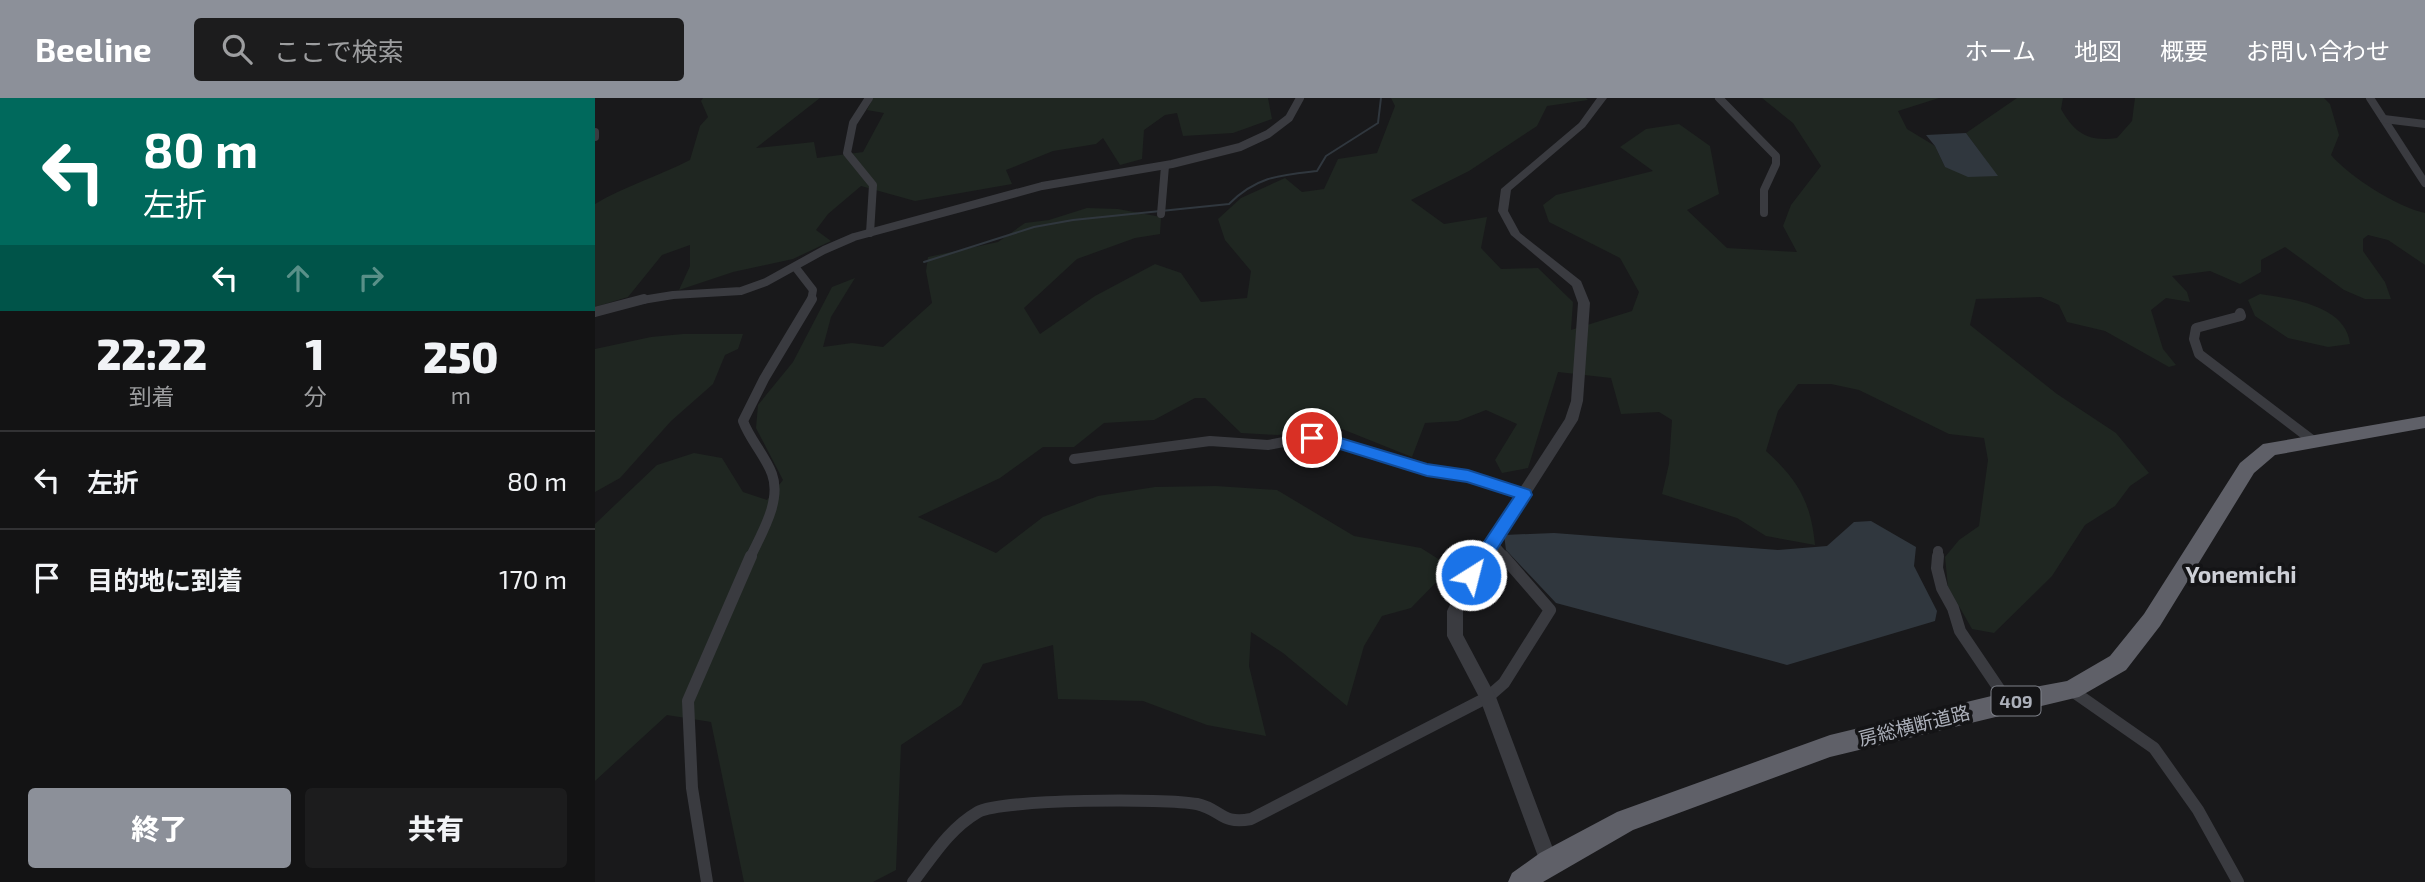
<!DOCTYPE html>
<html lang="ja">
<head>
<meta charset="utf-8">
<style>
	:root { --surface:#131314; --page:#1c1c1d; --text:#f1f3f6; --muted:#9d9ea0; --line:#323234; --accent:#8c9099 }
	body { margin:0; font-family:"Exo 2","Noto Sans JP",sans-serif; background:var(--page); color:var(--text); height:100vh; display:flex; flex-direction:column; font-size:26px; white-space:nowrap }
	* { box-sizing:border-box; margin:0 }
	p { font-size:23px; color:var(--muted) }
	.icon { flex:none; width:38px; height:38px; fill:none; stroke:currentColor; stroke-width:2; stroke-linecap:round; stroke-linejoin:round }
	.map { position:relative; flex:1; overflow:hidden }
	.side { display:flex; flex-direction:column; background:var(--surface); width:595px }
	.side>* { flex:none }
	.guide { background:#00695c; color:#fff; overflow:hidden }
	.pin { position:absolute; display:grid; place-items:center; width:60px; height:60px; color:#fff; margin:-30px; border:4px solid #fff; border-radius:50%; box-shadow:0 2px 7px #0007 }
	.me { position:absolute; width:77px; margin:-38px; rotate:36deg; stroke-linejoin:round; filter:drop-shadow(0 0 5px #0008) }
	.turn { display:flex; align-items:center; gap:24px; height:147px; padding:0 28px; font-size:32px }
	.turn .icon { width:91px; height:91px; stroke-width:2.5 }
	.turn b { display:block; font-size:49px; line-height:60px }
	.lanes { display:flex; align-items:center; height:66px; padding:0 28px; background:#0003; justify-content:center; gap:35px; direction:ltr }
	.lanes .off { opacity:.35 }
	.eta { display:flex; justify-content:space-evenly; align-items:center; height:119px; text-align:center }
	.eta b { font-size:42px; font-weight:800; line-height:49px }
	.button { display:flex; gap:14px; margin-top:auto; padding:14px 28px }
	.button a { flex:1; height:80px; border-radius:7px; background:var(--accent); color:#fff; font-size:28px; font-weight:800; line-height:80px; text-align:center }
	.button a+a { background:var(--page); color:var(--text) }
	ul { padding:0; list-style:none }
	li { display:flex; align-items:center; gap:21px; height:98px; padding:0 28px; border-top:2px solid var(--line) }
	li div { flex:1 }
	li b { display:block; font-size:26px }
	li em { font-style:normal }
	header { display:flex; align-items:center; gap:42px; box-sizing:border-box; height:98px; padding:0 35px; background:var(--accent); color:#fff }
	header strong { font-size:33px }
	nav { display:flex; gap:38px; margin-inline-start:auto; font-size:24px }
	.search { width:490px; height:63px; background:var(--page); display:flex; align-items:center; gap:18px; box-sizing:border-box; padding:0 24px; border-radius:7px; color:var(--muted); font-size:26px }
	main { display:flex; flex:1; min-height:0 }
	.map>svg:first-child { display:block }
	.green { fill:#1f2621 }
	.water { fill:#30373e }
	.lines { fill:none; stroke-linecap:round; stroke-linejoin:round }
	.stream { stroke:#30373e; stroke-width:2 }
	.minor-far2 { stroke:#3a3b40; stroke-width:8 }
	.minor-far1 { stroke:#3a3b40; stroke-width:10 }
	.minor { stroke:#3a3b40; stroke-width:12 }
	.tertiary { fill:#3a3b40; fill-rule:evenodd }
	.trunk { fill:#5f6068; fill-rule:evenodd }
	.route { fill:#1a73e8; stroke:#114b97; stroke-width:2 }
	.labels { text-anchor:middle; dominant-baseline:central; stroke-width:7; stroke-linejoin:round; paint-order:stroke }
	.shield { fill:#141416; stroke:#7e8189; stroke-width:2 }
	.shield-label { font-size:18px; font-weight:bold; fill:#acb0ba }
	.street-label { font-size:19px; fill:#acb0ba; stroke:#141416 }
	.quarter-label { font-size:23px; font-weight:bold; fill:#cdcfd6; stroke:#141416 }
</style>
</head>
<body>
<header>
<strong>Beeline</strong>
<div class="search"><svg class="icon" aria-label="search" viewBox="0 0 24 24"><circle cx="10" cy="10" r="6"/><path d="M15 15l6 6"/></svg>ここで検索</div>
<nav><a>ホーム</a><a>地図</a><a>概要</a><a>お問い合わせ</a></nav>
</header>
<main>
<section class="side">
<div class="guide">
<div class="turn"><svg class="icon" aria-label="left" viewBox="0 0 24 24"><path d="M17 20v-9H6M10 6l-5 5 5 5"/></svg><div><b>80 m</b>左折</div></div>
<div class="lanes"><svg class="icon" aria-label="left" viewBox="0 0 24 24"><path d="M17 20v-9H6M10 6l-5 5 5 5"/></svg><svg class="icon off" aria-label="ahead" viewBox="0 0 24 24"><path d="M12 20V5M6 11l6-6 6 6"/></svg><svg class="icon off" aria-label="right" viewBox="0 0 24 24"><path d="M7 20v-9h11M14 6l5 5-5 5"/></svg></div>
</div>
<div class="eta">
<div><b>22:22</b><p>到着</p></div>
<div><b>1</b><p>分</p></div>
<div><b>250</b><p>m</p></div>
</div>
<ul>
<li><svg class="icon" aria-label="left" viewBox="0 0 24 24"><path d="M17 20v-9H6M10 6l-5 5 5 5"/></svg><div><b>左折</b></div><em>80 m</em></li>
<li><svg class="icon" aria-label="arrive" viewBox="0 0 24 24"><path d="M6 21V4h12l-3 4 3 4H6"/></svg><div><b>目的地に到着</b></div><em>170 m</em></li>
</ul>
<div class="button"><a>終了</a><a>共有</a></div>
</section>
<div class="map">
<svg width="1830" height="784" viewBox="0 0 1830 784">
	<rect width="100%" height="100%" fill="#19191b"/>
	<g class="green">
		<path d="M108 0H225L161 50 219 44 222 60 268 54 289 15 272 12 278 0H673L677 21 638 35 588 38 582 15 570 17 549 32 547 61 525 67 508 40 501 46 458 53 411 72 417 86 320 103 266 88 233 116 221 132 236 143 198 161 138 174 84 192 95 168V147L67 157 33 199 0 209V106C30 88 64 78 95 62L105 28 113 19 106 3Z"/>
		<path d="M796 0H991L993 2 952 8 942 28 874 73 816 102 849 126 892 119 886 150 906 171 943 170 978 204 976 232 1037 213 1044 194 1025 160 954 124 948 107 961 97 1058 73 1025 49 1051 31 1084 26 1115 48 1124 96 1092 112 1132 150 1202 154 1188 128 1196 107 1226 68 1198 25 1167 0H1344L1303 13 1312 31 1340 48 1350 69 1393 65 1371 35 1422 0H1468L1466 11C1480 36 1494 44 1522 40L1537 23 1540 0H1729L1735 6 1744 37 1736 57C1755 79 1802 109 1830 115V167L1793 142 1773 137 1768 141V153L1790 184 1796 201H1770L1749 192 1690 149 1666 162V174L1645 186 1615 173 1577 178 1592 194 1595 204 1571 200 1556 212 1568 251 1581 267 1574 269 1510 233 1472 224 1464 207 1446 199 1381 201 1375 227 1462 296 1521 335 1554 375 1535 388 1520 408 1490 427 1457 478 1399 535 1377 531 1353 489 1350 459 1364 442 1384 428 1393 362 1389 340 1354 336 1264 292 1236 286H1203L1183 313 1171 353C1203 382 1216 404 1220 447L1171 438 1142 420 1067 396 1074 366 1077 322 1064 314 1026 316 1016 280 963 274 933 370 907 375 900 362 922 326 891 312 863 323 830 325 817 359 747 331 682 337 646 335 610 300H600L559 322 509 325 479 349H448L405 380 323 419 401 455 448 419 503 398 560 389 621 388 682 392 759 438 826 450 856 469 816 510 787 518 769 548 752 608 688 555 656 534 654 568 671 638 612 627 548 603 463 601 458 547 388 566 366 607 306 647 301 772 278 784H149L116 624 72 617 0 683V426L62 367 99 355 127 360 148 394 172 402 188 382 161 330 163 307 198 264 237 189 260 180 236 219 228 249 257 245 288 249 337 205 331 173 333 159 403 144 430 125 454 122 492 110 523 111 566 119 565 136 540 140 482 161 429 210 445 236 500 198 560 166 586 175 606 204 652 200 656 173 630 142 623 121 646 100 690 80 707 94 729 91 743 61 782 55 800 8Z"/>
		<path d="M1665 196C1696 201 1751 207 1755 246L1733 249 1693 240 1660 218 1653 202Z"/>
		<path d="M88 236H148L143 251 130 257 118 286 76 323 25 380 0 394V251L56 239Z"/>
	</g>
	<g class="water">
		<path d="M1371 35 1403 78 1373 79 1350 69 1340 48 1331 37Z"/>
		<path d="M1276 423 1321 449 1319 468 1342 513 1340 523 1192 567 961 505 911 452 909 437 959 435 1183 452 1232 448 1259 424Z"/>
	</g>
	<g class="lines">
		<path class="stream" d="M329 164 439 129 478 122 634 106C662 78 686 77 722 73L731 58 783 25 786 0"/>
		<g class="minor-far2">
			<path d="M274 0 258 25 252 55 278 87 275 135"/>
			<path d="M1124 0 1181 58V66L1169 92V115"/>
			<path d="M1775 0 1830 85"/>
			<path d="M1789 21 1830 26"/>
			<path d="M0 34V39"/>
			<path d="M566 116 570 68"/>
			<path d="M201 170 218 192 216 203"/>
			<path d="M41 203 78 197 146 193 171 184 229 152 259 139 447 88 577 66 645 49 673 36 694 20 705 0"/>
		</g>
		<g class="minor-far1">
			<path d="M0 214 49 201"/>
			<path d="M1645 215 1646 218 1601 230 1599 241 1604 256 1717 342"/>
			<path d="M479 361 615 343 673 347 709 340 729 341 832 372 873 378 929 397"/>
			<path d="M898 446 910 460"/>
			<path d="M155 460C166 436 187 403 177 376 170 357 155 342 148 323L169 281 217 201"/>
			<path d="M1343 460V453"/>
		</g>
		<g class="minor">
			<path d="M1343 458 1342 470 1347 490 1358 510 1365 533 1413 604"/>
			<path d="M1476 592 1559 650 1603 712 1643 784"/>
			<path d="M112 784 97 690 93 603 156 458"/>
			<path d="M318 784C338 758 354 731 383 714 405 701 572 700 602 706 626 711 626 727 656 721L893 599 909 585 955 512 908 458"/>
		</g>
		<path class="tertiary" d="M1002 0H1012L990 29 916 92 913 113 925 135 986 183 995 205 988 303 983 322 882 480 868 513V537L901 599 963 764 961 771 954 773 947 771 945 764 885 601 852 538V513L871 473 970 321 976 303 983 205 977 188 916 137 903 113 906 91 984 25Z"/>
		<path class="trunk" d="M1830 318V330L1680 357 1659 375 1565 528 1531 572 1484 599 1235 659 1038 732 948 784H913L917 775 945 755 1022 714 1235 637 1413 594 1472 583 1515 558 1549 516 1645 365 1668 346Z"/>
	</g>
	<path class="route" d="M717 334 729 335 832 366 873 372 935 392 937 397 882 482H869L867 477 919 399 872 384 832 378 729 346 711 343 709 340 711 336Z"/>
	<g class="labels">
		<rect class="shield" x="1396.5" y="588.5" width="49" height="29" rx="5"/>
		<g class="shield-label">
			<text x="1421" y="603">409</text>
		</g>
		<g class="street-label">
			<text transform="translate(1319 627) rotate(-14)">房総横断道路</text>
		</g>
		<g class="quarter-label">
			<text x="1646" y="476">Yonemichi</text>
		</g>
	</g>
</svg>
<div class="pin" style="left:717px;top:340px;background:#d93025"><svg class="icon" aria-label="arrive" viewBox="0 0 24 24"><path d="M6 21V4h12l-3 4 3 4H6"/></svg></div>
<svg class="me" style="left:876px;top:477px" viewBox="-20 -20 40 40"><circle r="17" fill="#1a73e8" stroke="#fff" stroke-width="3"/><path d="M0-11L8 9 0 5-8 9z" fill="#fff"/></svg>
</div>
</main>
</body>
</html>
